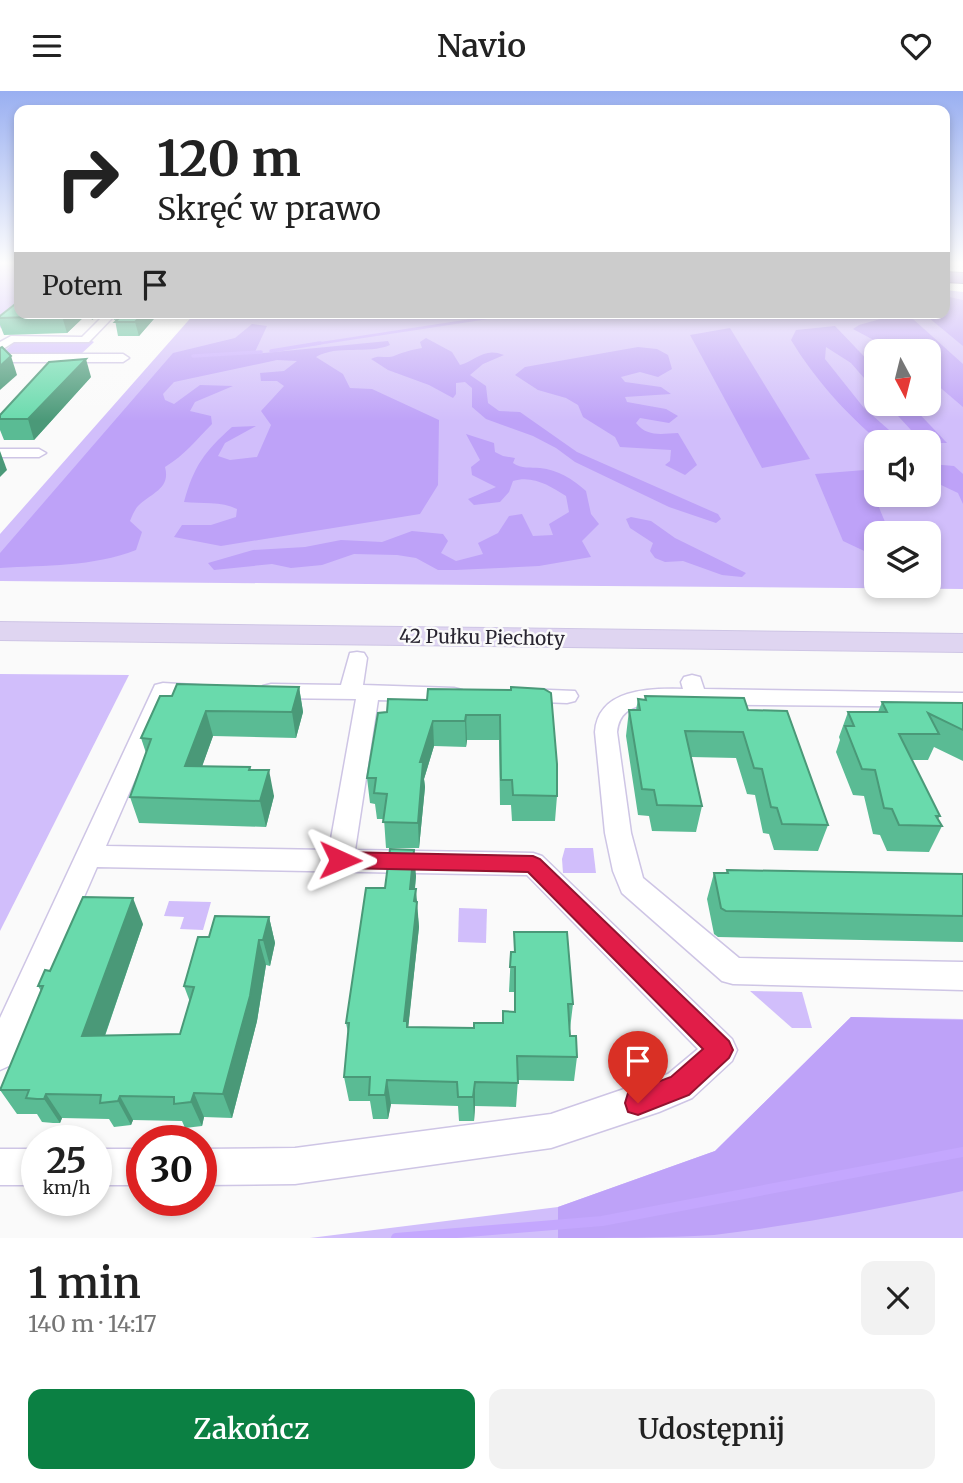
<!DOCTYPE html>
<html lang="pl">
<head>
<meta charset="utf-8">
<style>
	:root { --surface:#fff; --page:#f2f2f2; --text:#222; --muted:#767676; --accent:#0b8043 }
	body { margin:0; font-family:Merriweather,serif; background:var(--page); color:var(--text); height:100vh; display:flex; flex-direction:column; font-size:26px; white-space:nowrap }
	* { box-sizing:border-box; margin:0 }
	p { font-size:23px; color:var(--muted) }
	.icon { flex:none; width:38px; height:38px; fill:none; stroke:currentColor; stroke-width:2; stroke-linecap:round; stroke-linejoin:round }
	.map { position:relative; height:1147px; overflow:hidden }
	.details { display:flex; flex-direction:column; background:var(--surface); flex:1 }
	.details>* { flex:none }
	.guide { position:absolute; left:14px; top:14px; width:936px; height:214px; border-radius:14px; box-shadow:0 4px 10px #0003; background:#fff; color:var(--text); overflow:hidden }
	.needle { width:46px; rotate:173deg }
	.tools { position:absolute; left:864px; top:248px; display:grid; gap:14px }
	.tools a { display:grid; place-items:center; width:77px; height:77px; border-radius:14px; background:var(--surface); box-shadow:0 4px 10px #0003; font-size:35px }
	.speed { position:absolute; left:21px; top:1034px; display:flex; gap:14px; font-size:35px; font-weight:700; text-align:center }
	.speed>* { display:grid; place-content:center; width:91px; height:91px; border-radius:50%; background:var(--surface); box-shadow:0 4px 10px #0003; line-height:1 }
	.speed small { font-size:18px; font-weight:400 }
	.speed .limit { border:10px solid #d22; background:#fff; color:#111 }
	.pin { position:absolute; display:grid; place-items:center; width:60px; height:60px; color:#fff; margin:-72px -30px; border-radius:50% 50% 50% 0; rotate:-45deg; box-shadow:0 0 7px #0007 }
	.pin .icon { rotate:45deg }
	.me { position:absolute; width:77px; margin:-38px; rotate:91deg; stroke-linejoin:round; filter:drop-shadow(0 0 5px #0008) }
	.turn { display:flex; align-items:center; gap:24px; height:147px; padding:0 28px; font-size:32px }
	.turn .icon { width:91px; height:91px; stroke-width:2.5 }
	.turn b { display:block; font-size:49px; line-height:60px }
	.then { display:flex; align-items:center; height:66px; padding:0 28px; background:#0003; gap:14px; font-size:26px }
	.round { display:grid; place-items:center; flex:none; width:74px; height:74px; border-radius:14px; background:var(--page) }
	.overview { display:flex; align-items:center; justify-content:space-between; height:119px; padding:0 28px }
	h1 { font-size:42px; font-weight:600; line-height:52px }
	.action { display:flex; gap:14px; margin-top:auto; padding:14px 28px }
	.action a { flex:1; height:80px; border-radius:14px; background:var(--accent); color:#fff; font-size:28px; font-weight:600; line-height:80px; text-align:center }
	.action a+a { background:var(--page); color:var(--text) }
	header { display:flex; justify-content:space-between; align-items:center; height:91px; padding:0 28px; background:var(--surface); font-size:32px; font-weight:600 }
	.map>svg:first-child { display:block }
	.green { fill:#d1befb; fill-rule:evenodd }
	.forest { fill:#bea2f8 }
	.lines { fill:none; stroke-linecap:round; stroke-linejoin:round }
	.stream-far2 { stroke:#c4a7fe; stroke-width:2.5 }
	.stream-far1 { stroke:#c4a7fe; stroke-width:3.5 }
	.stream { stroke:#c4a7fe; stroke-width:10 }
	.street-casing { stroke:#cec5e5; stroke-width:3 }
	.secondary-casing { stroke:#cec5e5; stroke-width:2 }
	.highway-casing { stroke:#6e5898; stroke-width:2 }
	.street { fill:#fff; fill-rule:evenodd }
	.secondary { fill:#dfd5f1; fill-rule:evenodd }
	.highway { fill:#9373cf; fill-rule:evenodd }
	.wall { fill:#5abb94 }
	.shaded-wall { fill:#4a9978 }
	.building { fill:#69daac; stroke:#4a9978; stroke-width:2 }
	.route { fill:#e11d48; stroke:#92132f; stroke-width:2 }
	.labels { text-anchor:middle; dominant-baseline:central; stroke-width:5; stroke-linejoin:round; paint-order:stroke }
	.street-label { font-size:19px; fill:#292531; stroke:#fafafa }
</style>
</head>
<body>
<header><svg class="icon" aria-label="menu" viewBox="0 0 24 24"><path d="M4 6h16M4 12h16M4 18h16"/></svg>Navio<svg class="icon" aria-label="heart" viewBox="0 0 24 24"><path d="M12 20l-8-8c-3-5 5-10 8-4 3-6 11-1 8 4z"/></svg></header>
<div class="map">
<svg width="963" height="1147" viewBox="0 0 963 1147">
	<rect width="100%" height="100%" fill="#fafafa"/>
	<g class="green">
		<path d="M0 170H19V222L0 237Z"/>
		<path d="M945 199 963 201V498L0 490V443L195 222H945ZM877 261H929V313H877ZM877 352H929V404H877ZM877 443H929V495H877Z"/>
		<path d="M16 250H92L94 251 80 264 1 263Z"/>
		<path d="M0 583 129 584 0 840Z"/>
		<path d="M565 757H593L596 782H563L562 768Z"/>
		<path d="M169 810 211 811 203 839 180 838 184 826 164 825Z"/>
		<path d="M459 817 487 818 486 852 458 851Z"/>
		<path d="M750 900 802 901 812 937H792Z"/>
		<path d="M851 926 963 928V1147H310L558 1116 715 1060Z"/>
	</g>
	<g class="forest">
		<path d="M945 205 963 209V255L923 222H945Z"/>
		<path d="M891 225 913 228 963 273V316L929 287V261H896L853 238 859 234Z"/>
		<path d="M252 233 267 235 254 263 388 250 390 254C367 264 338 253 316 266L343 283 350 297 372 298 439 329 438 394 420 423 221 455 174 446 182 434H211L236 426 237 418C221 410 202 413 184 411 194 375 204 361 232 336L256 335 225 352 218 365 230 369 257 366 271 334 261 320 284 295 277 290H261L260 282 284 280 297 270 277 269 174 291 163 303 165 309 174 313 200 294 233 295 195 311 190 320 211 325 212 333C196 349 185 364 165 376 171 398 151 402 138 415 135 418 132 425 130 430L142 441 136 459C93 476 45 474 0 477V462L173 262 235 247Z"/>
		<path d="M835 235 877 279V302L851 272 826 256 825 268 864 317 897 346 880 351C846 323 814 287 791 249L796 239Z"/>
		<path d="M730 237 810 368 762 377 690 244Z"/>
		<path d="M426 247 452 261 460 274C477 269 484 256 504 264L483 273 470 284 486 295 488 312 499 320 520 321 577 361 718 423 721 428 716 432 669 416 575 371 556 357 533 345 486 328 472 316V297L465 291 456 292V303L453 307 429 294 388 279 371 268C379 263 386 268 394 265 404 261 411 259 422 257L420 251Z"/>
		<path d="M638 256 657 258 668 264 672 278 658 286 640 281 621 286 625 291 661 296 671 303 625 306 627 311 666 318 678 325 669 332 640 327 636 332C647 346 661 343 678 342L697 374 685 384 665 374 670 370 671 359 620 356 615 346 583 326 578 314 566 307 538 299 515 284 525 276Z"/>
		<path d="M887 313H910L947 352H923Z"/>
		<path d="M466 343 494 352 495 361 503 365 515 367 513 372C522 378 530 376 540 377 558 379 573 388 586 400L591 423 599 433 582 450 591 466 539 475 456 479H438L416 467 397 464 354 463 322 474 291 477 272 473 214 479 208 472 253 459 305 456 341 449 382 451 412 440 443 443 448 450 441 462 456 470 483 463 478 452 498 442 509 425 522 423 533 445 553 444 549 433 569 421 566 405C550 395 533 384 513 390L509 401 500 411 474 414 468 408 496 396 472 384 471 376 480 369Z"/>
		<path d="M931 373 954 375 963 383V413L958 402 941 394 929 404Z"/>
		<path d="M877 378V404H928L922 410 878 414 890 443H877V466L843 450 815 383Z"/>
		<path d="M631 426 651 430 675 447 746 482 742 486 722 484 683 470 665 471 655 467 650 460 653 452 630 437 626 428Z"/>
		<path d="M851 926 963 929V1100C881 1117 798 1134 714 1144 663 1147 610 1147 558 1147V1116L715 1060Z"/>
	</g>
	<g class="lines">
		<path class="stream-far2" d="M309 254 519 222"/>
		<g class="stream-far1">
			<path d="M271 260 320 252"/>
			<path d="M193 265 261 261"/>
		</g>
		<path class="stream" d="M396 1147 602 1130 963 1061"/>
		<g class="street-casing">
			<g id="street">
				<path d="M106 222H117L89 251H14L0 260V251L11 245 82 246Z"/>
				<path d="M0 263H123L129 267 123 271H0Z"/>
				<path d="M0 358H39L46 362 39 366H0Z"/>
				<path d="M357 561 364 562 367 567 363 594 454 597 462 599 465 604 462 609 454 611 378 609 355 759 533 762 542 765 732 948 737 959 732 970 692 1007 659 1021 551 1057 295 1093 201 1094V1058L295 1057 551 1023 668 983 698 958 527 784 97 776 11 974 0 979V927L155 594 163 592 211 595 214 600 211 605 171 606 106 755 329 759 356 608 271 607 263 605 260 600 263 595 271 593 341 594 350 562Z"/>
				<path d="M692 584 700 586 704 598 963 602V616L648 613C630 616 619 622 617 641L631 742 643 787 739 867 963 871V899L733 893 722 890 622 802 613 780 605 742 595 641C598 598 649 597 683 598L681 591 684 586Z"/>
				<path d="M524 598 575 600 578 605 575 610 567 612 516 610 513 605 516 600Z"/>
				<rect x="0" y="1058" width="37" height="36"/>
				<rect x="96" y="1058" width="46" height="36"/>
			</g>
		</g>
		<g class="secondary-casing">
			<path id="secondary" d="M0 531 963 543V561L0 549Z"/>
		</g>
		<g class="highway-casing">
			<path id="highway" d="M945 181 963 182V192L945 191Z"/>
		</g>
		<use href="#street" class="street"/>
		<use href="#secondary" class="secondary"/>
		<use href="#highway" class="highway"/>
	</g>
	<g class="wall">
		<path d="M88 222 67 242 4 244 0 234V225Z"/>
		<path d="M112 222H159L139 245H118L115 229H114Z"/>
		<path d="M91 286 34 349H4L0 339V324Z"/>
		<path d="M299 596 303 621 296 647 213 645 202 675 250 676 251 679 274 705 266 736 139 732 130 706 146 662 141 647 172 605Z"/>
		<path d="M511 599 557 705 555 730H512L511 714H500L499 649H467L466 656 434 655 424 688 425 696 419 757H386L384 728H377L375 713 370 712 367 687 387 621 427 609Z"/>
		<path d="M645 605 748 619 828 734 818 760 774 759 769 743 763 742 755 704 747 703 736 667 691 666 702 715 696 741 652 740 649 725 638 724 626 645 629 619H636L638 608 645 609Z"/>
		<path d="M882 611 963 612V670L934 656 928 669H912L940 725 938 728 942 735 929 761 887 760 880 744 873 743 864 705 853 704 836 661 840 649 839 646 848 621H878Z"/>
		<path d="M727 779 963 783V851L718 846 714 843 707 808 714 782H726Z"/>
		<path d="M416 785 415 798 419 836 408 936 474 937 503 932 514 920V901H509L511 861H514V841L573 913 570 938H569L570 945 577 966 574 990 518 989 516 1016 475 1015 474 1030H459L458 1015 391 1013 388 1028H373L370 1010H349L344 986 348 942 346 932 385 797Z"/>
		<path d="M269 826 275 852 270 875 266 874 257 930 232 1027 204 1026 202 1035 185 1037 182 1030 133 1029 131 1034 114 1036 109 1028 62 1027 60 1032H53L42 1031 37 1023H17L0 999 41 900 38 895 50 880 143 833 105 945 180 943 190 911 184 895 209 846Z"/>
	</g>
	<g class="shaded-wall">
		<path d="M65 222H88L67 242 62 225Z"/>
		<path d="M90 222H102L92 229Z"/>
		<path d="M144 222H159L139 245 135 231Z"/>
		<path d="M11 265 17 284 0 299V275Z"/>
		<path d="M86 268 91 286 34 349 28 328Z"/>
		<path d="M0 360 7 379 0 386Z"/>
		<path d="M299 596 303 621 296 647 292 621Z"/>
		<path d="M206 620 213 645 193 701 185 675Z"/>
		<path d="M466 624 467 649 466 656 465 630Z"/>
		<path d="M433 630 434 655 424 688 425 696 419 757 418 732 420 671Z"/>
		<path d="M269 679 274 705 266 736 260 710Z"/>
		<path d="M414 759 416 785 412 824 410 798Z"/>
		<path d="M416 798 419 836 408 939 404 930Z"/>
		<path d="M133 807 143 833 96 970 82 945Z"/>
		<path d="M269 826 275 852 270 875 263 849Z"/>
		<path d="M259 849 266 874 257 930 232 1027 223 1003Z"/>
		<path d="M387 989 391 1013 388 1028 385 1004Z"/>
		<path d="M475 991V1015L474 1030 473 1006Z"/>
		<path d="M194 1002 204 1026 202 1035 191 1011Z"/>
		<path d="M46 1003 62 1027 60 1032 44 1008Z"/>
		<path d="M120 1005 133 1029 131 1034 118 1010Z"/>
	</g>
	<g class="building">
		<path d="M19 210V222H65L62 225 0 227V225Z"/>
		<path d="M124 222H144L135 231H115Z"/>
		<path d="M2 256 11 265 0 275V257Z"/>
		<path d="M86 268 28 328H0V324L49 271Z"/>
		<path d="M177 593 299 596 292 621 206 620 185 675 250 676 249 679H269L260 710 130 706 151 648 141 647 160 605H172Z"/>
		<path d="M511 596 544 598 551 602 557 673V705L513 704 512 689H501L500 624H466L465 630H433L420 671H423L418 732 383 731 387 703 374 702 376 687H367L378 622 387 621 388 608 427 609 428 598 511 599Z"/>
		<path d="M645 605 744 607 748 619 787 620 828 734 782 733 777 717 771 716 762 678 754 677 743 641 685 640 702 715 657 714 654 699 642 698 629 619H640L638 608 646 609Z"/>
		<path d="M882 611 963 612V639L928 622 939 643H899L940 725H936L942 735 899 734 892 718 884 717 875 679 862 678 845 635H854L848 621H887Z"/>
		<path d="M390 758 414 759 410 798H416L414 810 417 811 404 930H407V936L474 937V932H503V920L515 921V876H510L511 861H515L514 841H567L573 913H568L570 945H576L577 966 517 965 518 992 475 991 473 1006H458L457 991 387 989 385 1004H369L370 986H344L349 932H346L366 797H385Z"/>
		<path d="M727 779 963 783V825L726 820 721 817 714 782H728Z"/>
		<path d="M83 806 133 807 82 945 180 943 194 896 184 895 198 846H209L215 825 269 826 263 849H259L250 905 223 1003 194 1002 191 1011 174 1013V1006L120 1005 118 1010 100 1012 101 1004 46 1003 44 1008H37L26 1007 29 999H0L43 895H38L45 879 50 880Z"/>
	</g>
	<linearGradient id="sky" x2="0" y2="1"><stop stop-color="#99aff1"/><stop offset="0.52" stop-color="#fdfdfd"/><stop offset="1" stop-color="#fdfdfd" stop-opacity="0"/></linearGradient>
	<rect width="963" height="330" fill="url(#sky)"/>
	<path class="route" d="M340 761 533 765 540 768 729 950 733 959 729 967 689 1004 638 1024 628 1021 625 1012 628 1002 671 986 703 958 528 781 340 777 333 775 330 769 333 763Z"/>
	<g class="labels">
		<g class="street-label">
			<text transform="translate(482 546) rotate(1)">42 Pułku Piechoty</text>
		</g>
	</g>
</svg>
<div class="tools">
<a><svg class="needle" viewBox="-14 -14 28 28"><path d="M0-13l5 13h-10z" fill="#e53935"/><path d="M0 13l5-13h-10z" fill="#767676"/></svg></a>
<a><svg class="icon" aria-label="sound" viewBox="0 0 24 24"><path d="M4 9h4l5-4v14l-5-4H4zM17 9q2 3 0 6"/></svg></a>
<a><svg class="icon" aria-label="layers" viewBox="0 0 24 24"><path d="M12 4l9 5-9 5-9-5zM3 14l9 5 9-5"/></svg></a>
</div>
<div class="speed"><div>25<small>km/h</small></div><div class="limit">30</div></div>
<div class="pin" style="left:638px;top:1012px;background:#d93025"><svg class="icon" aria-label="arrive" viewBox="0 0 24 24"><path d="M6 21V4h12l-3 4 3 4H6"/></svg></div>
<svg class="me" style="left:340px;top:769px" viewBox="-20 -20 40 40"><path d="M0-17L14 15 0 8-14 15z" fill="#e11d48" stroke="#fff" stroke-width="4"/></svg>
<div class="guide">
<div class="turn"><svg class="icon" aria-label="right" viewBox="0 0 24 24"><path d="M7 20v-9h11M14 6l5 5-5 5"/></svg><div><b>120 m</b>Skręć w prawo</div></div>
<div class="then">Potem<svg class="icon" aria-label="arrive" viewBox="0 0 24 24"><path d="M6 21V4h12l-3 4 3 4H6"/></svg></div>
</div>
</div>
<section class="details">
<div class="overview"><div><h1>1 min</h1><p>140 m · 14:17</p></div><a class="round"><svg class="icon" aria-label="close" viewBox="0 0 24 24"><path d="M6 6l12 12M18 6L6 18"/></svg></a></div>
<div class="action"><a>Zakończ</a><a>Udostępnij</a></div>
</section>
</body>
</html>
